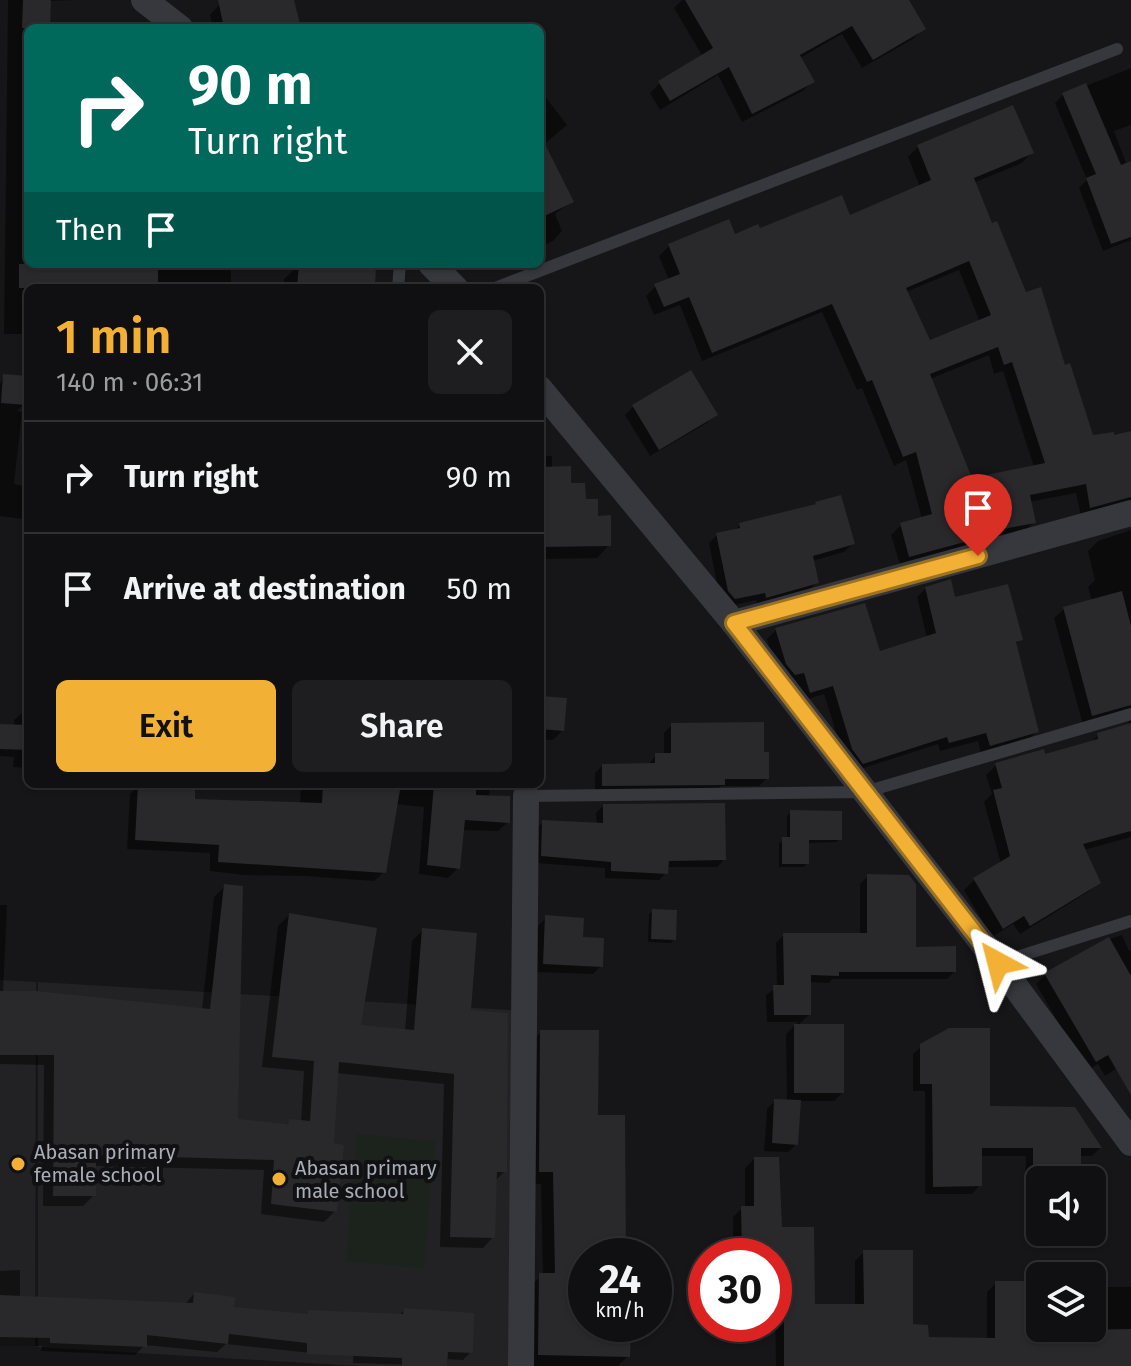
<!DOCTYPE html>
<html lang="en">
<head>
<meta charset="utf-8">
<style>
	:root { --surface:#101012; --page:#1e1e20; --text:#f1f3f6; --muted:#9c9d9f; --line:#303032; --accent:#f2b134 }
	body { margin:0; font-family:"Fira Sans",sans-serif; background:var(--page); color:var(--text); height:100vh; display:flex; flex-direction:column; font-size:30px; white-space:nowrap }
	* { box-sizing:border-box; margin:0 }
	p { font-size:26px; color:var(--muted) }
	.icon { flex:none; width:44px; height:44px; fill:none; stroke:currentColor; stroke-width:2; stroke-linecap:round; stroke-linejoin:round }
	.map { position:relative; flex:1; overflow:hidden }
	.side { position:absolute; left:24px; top:284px; width:520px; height:504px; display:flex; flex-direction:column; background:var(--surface); border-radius:12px; box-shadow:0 2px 6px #0004,0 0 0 2px var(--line) }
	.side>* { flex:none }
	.top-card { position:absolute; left:24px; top:24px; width:520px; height:244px; border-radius:12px; box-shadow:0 2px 6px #0004,0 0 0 2px var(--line); background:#00695c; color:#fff; overflow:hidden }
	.buttons { position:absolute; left:1026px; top:1166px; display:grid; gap:16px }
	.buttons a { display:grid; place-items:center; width:80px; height:80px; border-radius:12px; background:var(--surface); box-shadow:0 2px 6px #0004,0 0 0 2px var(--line); font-size:40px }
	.speed { position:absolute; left:568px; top:1238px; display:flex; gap:16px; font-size:40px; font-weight:700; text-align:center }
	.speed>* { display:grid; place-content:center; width:104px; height:104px; border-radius:50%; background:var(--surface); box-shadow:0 2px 6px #0004,0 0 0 2px var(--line); line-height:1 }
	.speed small { font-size:20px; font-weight:400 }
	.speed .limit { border:12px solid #d22; background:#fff; color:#111 }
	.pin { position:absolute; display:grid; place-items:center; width:68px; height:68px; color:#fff; margin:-82px -34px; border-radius:50% 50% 50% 0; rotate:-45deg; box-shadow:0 0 8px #0007 }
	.pin .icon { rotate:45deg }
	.me { position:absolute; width:88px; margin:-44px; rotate:322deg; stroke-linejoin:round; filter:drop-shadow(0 0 6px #0008) }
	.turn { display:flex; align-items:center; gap:28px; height:168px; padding:0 32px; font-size:36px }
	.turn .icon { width:104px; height:104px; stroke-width:2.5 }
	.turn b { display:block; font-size:56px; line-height:68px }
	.then { display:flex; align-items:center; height:76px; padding:0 32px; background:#0003; gap:16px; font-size:30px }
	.round { display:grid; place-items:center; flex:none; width:84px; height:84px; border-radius:12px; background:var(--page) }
	.head { display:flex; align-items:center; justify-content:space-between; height:136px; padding:0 32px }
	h1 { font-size:48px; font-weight:600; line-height:60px; color:var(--accent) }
	.button { display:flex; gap:16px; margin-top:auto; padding:16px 32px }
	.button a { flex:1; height:92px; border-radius:12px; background:var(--accent); color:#111; font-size:32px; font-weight:600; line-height:92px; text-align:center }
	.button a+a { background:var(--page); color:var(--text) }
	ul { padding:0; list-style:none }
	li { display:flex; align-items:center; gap:24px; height:112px; padding:0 32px; border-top:2px solid var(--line) }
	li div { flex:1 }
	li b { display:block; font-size:30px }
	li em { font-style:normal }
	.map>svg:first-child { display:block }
	.built { fill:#222225 }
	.green { fill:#1c231d }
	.shadow { fill:#0007; fill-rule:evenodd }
	.building { fill:#29292c; fill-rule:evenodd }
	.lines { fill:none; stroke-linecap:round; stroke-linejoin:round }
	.service { stroke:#37383d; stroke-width:12 }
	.minor { stroke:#37383d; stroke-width:26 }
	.route-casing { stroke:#9d7322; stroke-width:20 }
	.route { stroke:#f2b134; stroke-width:14 }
	.poi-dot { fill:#f2b134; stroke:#111113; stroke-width:3 }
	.labels { text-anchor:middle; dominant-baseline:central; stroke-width:8; stroke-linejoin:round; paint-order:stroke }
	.poi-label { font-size:20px; fill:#a8adb8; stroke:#111113; text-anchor:start }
</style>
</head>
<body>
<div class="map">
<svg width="1131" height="1366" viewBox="0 0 1131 1366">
	<rect width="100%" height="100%" fill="#161618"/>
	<g class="built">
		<path d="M0 980 36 982 35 1346H0Z"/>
		<path d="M38 982 526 1011 514 1366H359L38 1347Z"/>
	</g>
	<path class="green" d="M357 1134 435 1141 424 1268 346 1261Z"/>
	<g class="shadow">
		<path d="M5 0H75L49 1 48 28H28V264H231V288H28V334H4L8 0Z"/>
		<path d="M238 0H292L299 28H213L210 15 219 5Z"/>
		<path d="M682 0H907L923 29 913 39 862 68 842 34 800 58 813 81 803 91 742 122 718 75 660 110 650 93 660 83 703 57 674 8Z"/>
		<path d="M1131 68V125L1114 131 1131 176V240L1103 251 1079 188 1087 180 1055 103 1063 95Z"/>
		<path d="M544 95 567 125 543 145 572 201 555 214 562 231 553 241 540 247V99Z"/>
		<path d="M1012 108 1031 153 1022 163 973 183 1025 294 1064 367 1092 437 1113 438 1131 433V510L1081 516 1076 493 1029 502 1034 522 1024 532 989 538 986 542 900 565 891 535 901 525 922 519 906 460 894 466 862 388 857 390 822 312 702 361 680 305 654 315 646 296 656 286 669 280 659 256 669 246 849 217 920 187 908 157 918 147ZM959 270 980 322 929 343 906 292ZM989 355 994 374 1003 371 1034 467 971 480 930 379Z"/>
		<path d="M300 264H374L373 288H284V279Z"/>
		<path d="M4 376 24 404 17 411 22 412 14 484 28 487V512L21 519 0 516V384Z"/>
		<path d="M633 407 715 414 707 423 650 456 625 415Z"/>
		<path d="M540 456H552V469L569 485 596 518 609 545 597 558 540 559Z"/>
		<path d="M816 504 853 544 844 552 812 561 817 582 808 591 758 605 756 600 726 607 720 599 709 543 717 535 733 532 740 525 813 507Z"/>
		<path d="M1131 530V837L1084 850 1098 883 1088 892 1020 934 1013 924 992 937 964 890 974 880 1001 864 984 802 992 794 986 775 996 765 1044 757 1089 744 1098 735 1130 726 1128 718 1083 725 1054 618 1064 609 1092 601 1088 587 1095 580 1088 551 1098 541Z"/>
		<path d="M926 588 1020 639 1015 645 1037 731 1028 740 981 754 978 741 940 751 938 744 854 771 844 758 824 694 802 701 796 680 786 683 777 673 767 639 776 630 879 653 927 638 917 597Z"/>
		<path d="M540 698 563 730 553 740 540 739Z"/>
		<path d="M22 713H28V768L13 767 14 757 0 756V726H14V720Z"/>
		<path d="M672 725 762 754 767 778 759 786H721L715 792 595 793V773L602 766 648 765 656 755H664V733Z"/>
		<path d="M139 784 193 787 192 801 300 804 301 784H490L489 797 508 822 498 831 462 830 458 868 448 878 419 874 424 807 395 804 384 872 374 881 305 876 244 875 210 871V853L127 849 130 794Z"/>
		<path d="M603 806 724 860 717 867H667L666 873 659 880 605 878V868L535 863 536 829 543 822 597 825 596 813Z"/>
		<path d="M791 812 840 839 836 842 807 843V863L804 867H779V843L787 839V816Z"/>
		<path d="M868 876 914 949 954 972 947 979H832L829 983 809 982V1015L797 1026 842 1093 834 1101H799L797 1144 788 1152 764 1151 767 1109 775 1101H787L786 1034 798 1022H767L766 995 777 987 776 943 784 935H860V884Z"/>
		<path d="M225 886 235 1120 286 1125 290 1121 301 1122 304 1071 262 1067 278 926 289 915 358 1027 405 1031 412 941 423 930 469 1011 505 1171 495 1181 493 1237 483 1248 440 1247 444 1084 336 1073 331 1145 335 1211 324 1222 261 1214 264 1170 94 1166V1195L83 1206H43L44 1065 0 1064V905H7L3 993 202 1010 214 897Z"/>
		<path d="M653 911 674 939 671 943 648 942 649 914Z"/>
		<path d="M546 918 581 939 601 966 593 974 535 972 538 926Z"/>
		<path d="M1122 935 1129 951 1131 950V1059L1105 1076 1098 1064 1086 1071 1036 984 1045 975 1103 941Z"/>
		<path d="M541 1032 596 1117 624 1256H586V1324H629L628 1356 618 1366H526L527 1288 543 1275 541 1184H526L528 1045Z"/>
		<path d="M922 1046 988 1108 1074 1109 1100 1148 1092 1156H1079V1180H1040V1198H1025L1026 1156H980V1185L972 1194H925V1091H913V1054Z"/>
		<path d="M754 1159 780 1229 813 1306H855V1261L864 1252 911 1326 927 1339 987 1340V1292L996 1283 1023 1333H1074V1328H1092V1287H1131V1366H776L774 1256H733V1217L742 1208H745V1168Z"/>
		<path d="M20 1270V1298L185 1304 194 1294 232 1309 325 1318 312 1353 226 1344 217 1352 145 1345 135 1355 41 1351 42 1346H0V1271Z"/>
		<path d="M404 1310 471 1352 463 1360 445 1359V1366L353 1363 355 1322 399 1316Z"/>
	</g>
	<g class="building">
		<path d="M23 0H51L50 28H22Z"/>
		<path d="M218 0H294L301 28H224Z"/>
		<path d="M685 0H909L926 29 873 60 852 26 800 55 815 82 752 114 729 67 670 101 658 81 713 48Z"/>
		<path d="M1086 83 1121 165 1131 161V237L1111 244 1086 178 1096 174 1062 93Z"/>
		<path d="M1013 105 1034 153 974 178 992 223 997 221 1026 292 1041 287 1065 365 1070 363 1093 435 1114 432V435L1131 431V497L1090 508 1086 484 1030 495 1036 523 997 530 998 533 909 557 900 523 932 514 916 452 903 457 872 380 867 382 832 304 712 353 689 297 664 307 654 284 680 274 668 244 729 219 735 234 758 224 760 228 842 195 850 215 931 180 917 145ZM969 261 991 315 930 340 906 288ZM998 347 1004 365 1012 362 1045 463 972 478 930 374Z"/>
		<path d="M540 134 574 202 540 218Z"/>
		<rect x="19" y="264" width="139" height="24"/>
		<path d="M299 264H376L375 288H297Z"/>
		<path d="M691 370 718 415 659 450 632 405Z"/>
		<path d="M3 374 28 376 26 405 1 403Z"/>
		<path d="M571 466V483H585L586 499H598V516L611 515V546L540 547V467Z"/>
		<path d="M841 495 855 544 813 556 819 583 766 598 765 593 735 599 728 591 716 533 740 528 739 523 816 504 815 502Z"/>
		<path d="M951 579 955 597 1008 584 1023 640 1016 642 1039 732 990 746 986 733 949 743 947 737 863 764 852 749 833 686 810 693 804 673 795 675 786 664 775 628 865 603 880 651 936 633 925 587Z"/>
		<path d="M1122 591 1131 626V705L1092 716 1063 607Z"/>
		<path d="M540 696 567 698 564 731 540 729Z"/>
		<path d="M764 722V752H769V779H725V785L602 786V764L655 763V753H671V723Z"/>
		<path d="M1131 723V831L1083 844 1101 883 1030 926 1024 916 1003 929 973 878 1010 856 993 790 1002 788 995 763 1044 749 1045 754 1098 739 1097 733Z"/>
		<path d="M0 724 28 725V750L0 749Z"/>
		<path d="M138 784 195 785V799L322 803 323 784H401L386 873 218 862 219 845 135 840Z"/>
		<path d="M434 784H476V795L510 796V823L465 820 460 869 427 865Z"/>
		<path d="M725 803 726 860 669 861 668 874 611 871V862L541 856 542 820 603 823V804Z"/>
		<path d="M790 810 842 811V840H809V864H782V837H790Z"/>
		<path d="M867 874 909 875 916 884V947L956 946V972H839V976L811 975V1015H774L773 985H784L783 933H867Z"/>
		<path d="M224 884 243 886 238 1119 288 1124 289 1119 310 1121 314 1061 272 1057 289 913 377 928 361 1025 414 1030 422 928 477 933 471 1010 508 1013 507 1172H497L495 1238 450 1237 454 1074 339 1062 334 1143 344 1145 337 1212 271 1204 274 1160 96 1155V1196H53L54 1055H0V991H36L210 1009Z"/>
		<path d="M652 909 677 910 676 940 651 939Z"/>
		<path d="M545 915 584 918 583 937 604 938 603 967 543 964Z"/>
		<path d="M1109 937 1131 976V1095L1108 1055 1096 1062 1044 973Z"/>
		<rect x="794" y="1024" width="50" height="69"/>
		<path d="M949 1028H990V1106L1075 1107 1102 1148H1081V1180H1033V1148H982V1186L933 1187 932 1084H920V1044Z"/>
		<path d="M540 1030H599L598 1115H625L626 1256H586V1324H631L630 1357 538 1355 539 1273H555L553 1172H539Z"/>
		<path d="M774 1099 801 1100 798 1145 772 1143Z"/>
		<path d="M754 1157H779L782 1227H814L815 1304H864L863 1250H913V1324L928 1325 929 1337 995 1338V1281H1025V1331L1131 1329V1366H784V1297H779L777 1263H774V1256H742L741 1206H754Z"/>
		<path d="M194 1292 235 1297 234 1307 308 1314V1310L403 1314 404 1308 474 1313 473 1353 448 1352 447 1366H402V1358L307 1354V1343L229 1334 228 1344 147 1335V1347L50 1343V1338L0 1337V1295L193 1303Z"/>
	</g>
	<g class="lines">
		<g class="service">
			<path d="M398 288 400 264"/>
			<path d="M495 288 1117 49"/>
			<path d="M526 796 865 792 1131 714"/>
			<path d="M998 963 1131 921"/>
		</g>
		<g class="minor">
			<path d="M144 0 180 28"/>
			<path d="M431 264 455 288"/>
			<path d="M540 389 734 623 998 963 1131 1143"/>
			<path d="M734 623 1131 513"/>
			<path d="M521 1366 526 796"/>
		</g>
	</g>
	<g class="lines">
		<g class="route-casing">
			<path id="route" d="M978 556 734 623 998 963"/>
		</g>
		<use href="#route" class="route"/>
	</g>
	<g class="poi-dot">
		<circle cx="18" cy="1164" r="8"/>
		<circle cx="279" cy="1179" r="8"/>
	</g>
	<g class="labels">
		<g class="poi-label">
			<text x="34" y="1152">Abasan primary<tspan x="34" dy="23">female school</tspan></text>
			<text x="295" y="1168">Abasan primary<tspan x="295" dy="23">male school</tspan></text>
		</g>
	</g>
</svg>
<div class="buttons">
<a><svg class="icon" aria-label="sound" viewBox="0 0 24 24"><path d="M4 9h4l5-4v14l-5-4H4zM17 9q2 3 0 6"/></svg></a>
<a><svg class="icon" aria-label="layers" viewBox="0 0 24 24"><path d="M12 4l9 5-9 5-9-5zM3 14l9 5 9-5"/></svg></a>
</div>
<div class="speed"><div>24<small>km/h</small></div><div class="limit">30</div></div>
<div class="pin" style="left:978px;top:556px;background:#d93025"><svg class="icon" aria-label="arrive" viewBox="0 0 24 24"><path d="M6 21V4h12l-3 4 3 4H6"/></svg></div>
<svg class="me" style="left:998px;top:963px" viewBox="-20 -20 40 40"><path d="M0-17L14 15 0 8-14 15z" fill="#f2b134" stroke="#fff" stroke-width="4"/></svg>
<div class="top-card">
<div class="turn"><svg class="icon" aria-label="right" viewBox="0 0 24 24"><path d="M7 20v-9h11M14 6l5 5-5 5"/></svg><div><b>90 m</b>Turn right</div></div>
<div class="then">Then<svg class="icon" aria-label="arrive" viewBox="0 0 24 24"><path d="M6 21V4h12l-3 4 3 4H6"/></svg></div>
</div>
<section class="side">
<div class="head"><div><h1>1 min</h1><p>140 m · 06:31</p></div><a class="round"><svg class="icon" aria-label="close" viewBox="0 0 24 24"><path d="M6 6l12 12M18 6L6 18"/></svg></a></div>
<ul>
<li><svg class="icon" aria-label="right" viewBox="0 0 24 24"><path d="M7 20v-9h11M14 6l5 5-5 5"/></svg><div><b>Turn right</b></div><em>90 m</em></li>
<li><svg class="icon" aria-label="arrive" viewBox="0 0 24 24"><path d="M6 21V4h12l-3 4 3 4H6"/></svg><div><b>Arrive at destination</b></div><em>50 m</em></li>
</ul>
<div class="button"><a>Exit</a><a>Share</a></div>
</section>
</div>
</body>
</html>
